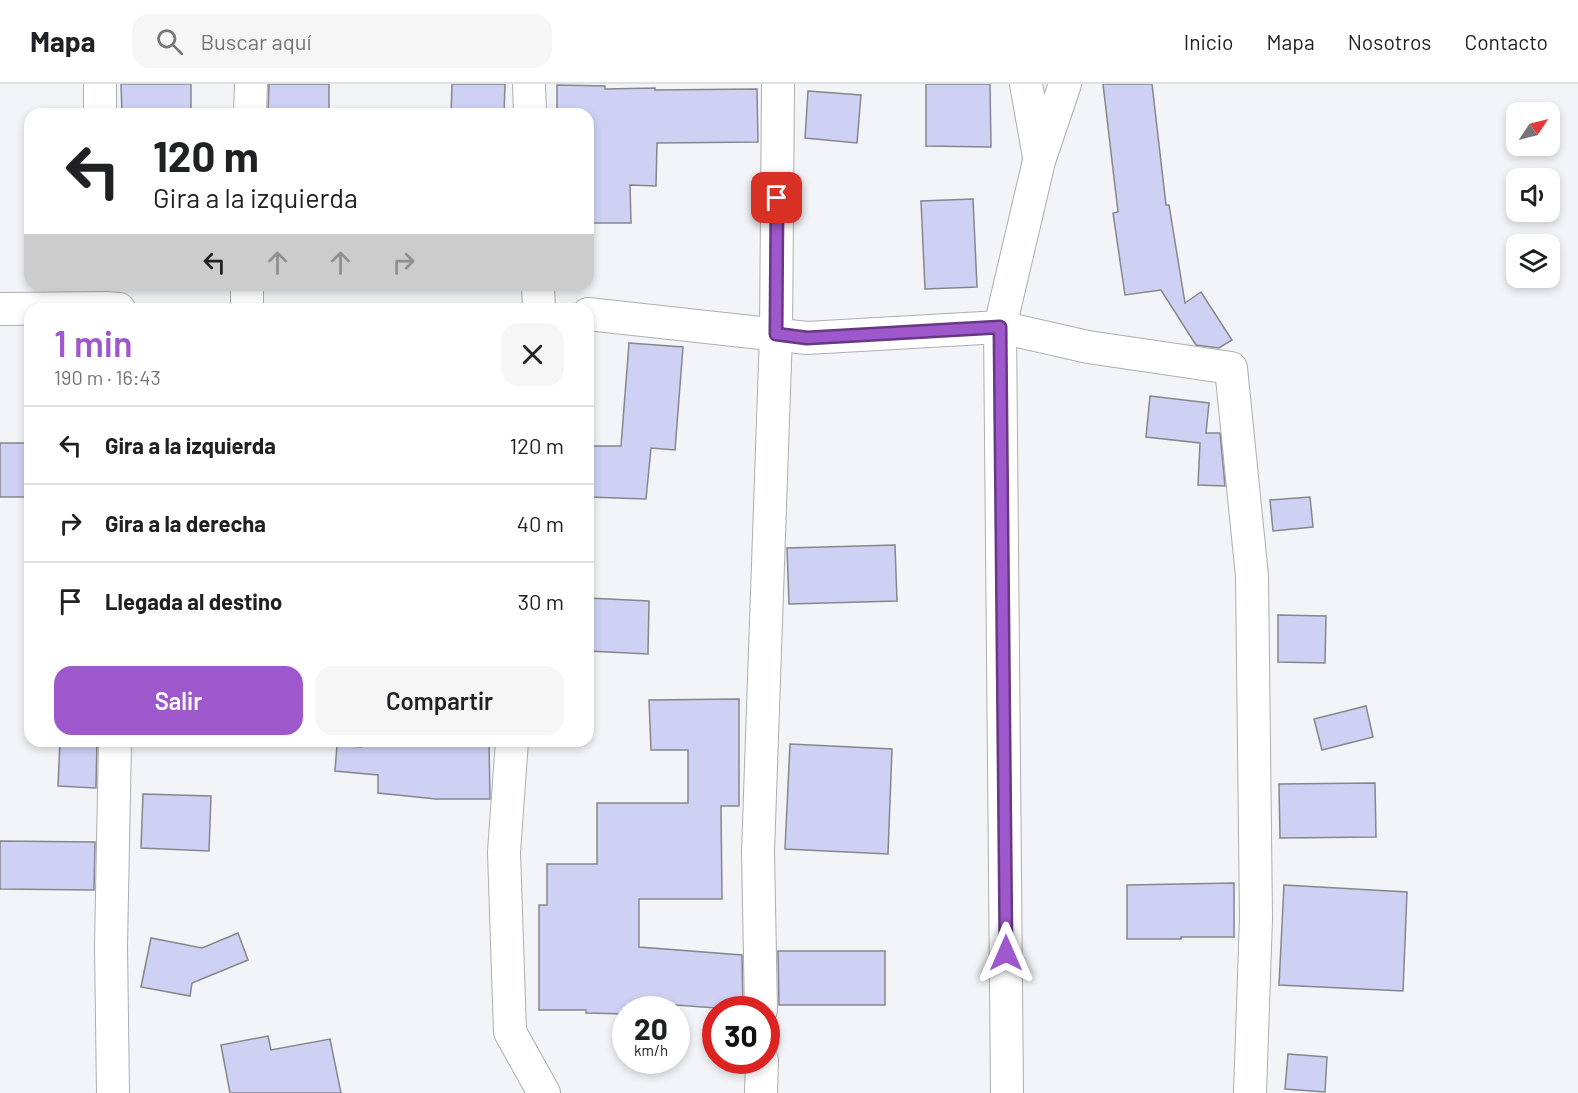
<!DOCTYPE html>
<html lang="es">
<head>
<meta charset="utf-8">
<style>
	:root { --surface:#fff; --page:#f6f6f6; --text:#202124; --muted:#757577; --line:#e0e0e0; --accent:#9f58cc }
	body { margin:0; font-family:Barlow,sans-serif; background:var(--page); color:var(--text); height:100vh; display:flex; flex-direction:column; font-size:22px; white-space:nowrap }
	* { box-sizing:border-box; margin:0 }
	p { font-size:20px; color:var(--muted) }
	.icon { flex:none; width:33px; height:33px; fill:none; stroke:currentColor; stroke-width:2; stroke-linecap:round; stroke-linejoin:round }
	.map { position:relative; flex:1; overflow:hidden }
	.panel { position:absolute; left:24px; top:219px; width:570px; height:444px; display:flex; flex-direction:column; background:var(--surface); border-radius:18px; box-shadow:0 3px 9px #0003 }
	.panel>* { flex:none }
	.top-card { position:absolute; left:24px; top:24px; width:570px; height:183px; border-radius:18px; box-shadow:0 3px 9px #0003; background:#fff; color:var(--text); overflow:hidden }
	.needle { width:39px; rotate:55deg }
	.fabs { position:absolute; left:1506px; top:18px; display:grid; gap:12px }
	.fabs a { display:grid; place-items:center; width:54px; height:54px; border-radius:12px; background:var(--surface); box-shadow:0 3px 9px #0003; font-size:30px }
	.speed { position:absolute; left:612px; top:912px; display:flex; gap:12px; font-size:30px; font-weight:700; text-align:center }
	.speed>* { display:grid; place-content:center; width:78px; height:78px; border-radius:50%; background:var(--surface); box-shadow:0 3px 9px #0003; line-height:1 }
	.speed small { font-size:15px; font-weight:400 }
	.speed .limit { border:9px solid #d22; background:#fff; color:#111 }
	.pin { position:absolute; display:grid; place-items:center; width:51px; height:51px; color:#fff; margin:-26px; border-radius:12px; box-shadow:0 3px 9px #0006 }
	.me { position:absolute; width:66px; margin:-33px; rotate:0deg; stroke-linejoin:round; filter:drop-shadow(0 0 4px #0008) }
	.turn { display:flex; align-items:center; gap:21px; height:126px; padding:0 30px; font-size:27px }
	.turn .icon { width:78px; height:78px; stroke-width:2.5 }
	.turn b { display:block; font-size:42px; line-height:51px }
	.lanes { display:flex; align-items:center; height:57px; padding:0 30px; background:#0003; justify-content:center; gap:30px; direction:ltr }
	.lanes .off { opacity:.35 }
	.round { display:grid; place-items:center; flex:none; width:63px; height:63px; border-radius:18px; background:var(--page) }
	.headline { display:flex; align-items:center; justify-content:space-between; height:102px; padding:0 30px }
	h1 { font-size:36px; font-weight:600; line-height:45px; color:var(--accent) }
	.button { display:flex; gap:12px; margin-top:auto; padding:12px 30px }
	.button a { flex:1; height:69px; border-radius:18px; background:var(--accent); color:#fff; font-size:24px; font-weight:600; line-height:69px; text-align:center }
	.button a+a { background:var(--page); color:var(--text) }
	ul { padding:0; list-style:none }
	li { display:flex; align-items:center; gap:18px; height:78px; padding:0 30px; border-top:2px solid var(--line) }
	li div { flex:1 }
	li b { display:block; font-size:22px }
	li em { font-style:normal }
	header { display:flex; align-items:center; gap:36px; box-sizing:border-box; height:84px; padding:0 30px; background:var(--surface); border-bottom:2px solid var(--line) }
	header strong { font-size:28px }
	nav { display:flex; gap:33px; margin-inline-start:auto; font-size:21px }
	.search { width:420px; height:54px; background:var(--page); display:flex; align-items:center; gap:15px; box-sizing:border-box; padding:0 21px; border-radius:18px; color:var(--muted); font-size:22px }
	.map>svg:first-child { display:block }
	.building { fill:#ced1f3; stroke:#87878b; stroke-width:1.5 }
	.lines { fill:none; stroke-linecap:round; stroke-linejoin:round }
	.minor-casing { stroke:#acaeb2; stroke-width:34 }
	.minor { stroke:#fff; stroke-width:32 }
	.route-casing { stroke:#673985; stroke-width:15 }
	.route { stroke:#9f58cc; stroke-width:10 }
</style>
</head>
<body>
<header>
<strong>Mapa</strong>
<div class="search"><svg class="icon" aria-label="search" viewBox="0 0 24 24"><circle cx="10" cy="10" r="6"/><path d="M15 15l6 6"/></svg>Buscar aquí</div>
<nav><a>Inicio</a><a>Mapa</a><a>Nosotros</a><a>Contacto</a></nav>
</header>
<div class="map">
<svg width="1578" height="1009" viewBox="0 0 1578 1009">
	<rect width="100%" height="100%" fill="#f2f4f8"/>
	<g class="building">
		<path d="M121 0H191V30H122Z"/>
		<path d="M269 0H329V30H268Z"/>
		<path d="M452 0H505L504 30H451Z"/>
		<path d="M926 0H990L991 63 926 62Z"/>
		<path d="M1103 0H1152L1166 121H1169L1185 219 1201 208 1232 256 1219 264 1196 261 1161 206 1125 211 1113 129 1118 128Z"/>
		<path d="M557 1 605 2V5L655 4V6L757 5 758 58 657 59 656 102 630 101 631 139H588V30H557Z"/>
		<path d="M808 7 861 11 857 59 805 54Z"/>
		<path d="M973 115 977 203 925 205 921 117Z"/>
		<path d="M629 259 683 263 675 366 651 364 646 415 588 413V362H621Z"/>
		<path d="M1150 312 1209 319 1206 349H1220L1225 402 1198 401 1200 359 1146 353Z"/>
		<rect x="0" y="359" width="30" height="54"/>
		<path d="M1310 413 1313 443 1273 447 1270 416Z"/>
		<path d="M895 461 897 517 789 520 787 464Z"/>
		<path d="M588 514 649 517 648 570 588 567Z"/>
		<path d="M1278 531 1326 532 1325 579 1278 578Z"/>
		<path d="M739 615V722H721L722 815H639V863L742 871 743 926 635 918V926H626V930L586 929V926H539V821H547V780H597V719H688V666H651L649 616Z"/>
		<path d="M1366 622 1373 653 1322 666 1314 635Z"/>
		<path d="M60 657H97L96 704 58 702Z"/>
		<path d="M361 657H489L490 715H436L378 709V691L335 687 337 661 361 663Z"/>
		<path d="M790 660 892 665 888 770 785 765Z"/>
		<path d="M1375 699 1376 753 1280 754 1279 700Z"/>
		<path d="M143 710 211 712 209 767 141 764Z"/>
		<path d="M0 757 95 758 94 806 0 805Z"/>
		<path d="M1234 799V853H1181V855H1127V801Z"/>
		<path d="M1284 801 1407 808 1403 907 1279 901Z"/>
		<path d="M238 849 248 876 192 899 190 912 141 903 151 854 202 864Z"/>
		<path d="M778 867H885V921H779Z"/>
		<path d="M268 952 271 966 330 955 341 1009H230L221 961Z"/>
		<path d="M1288 970 1327 973 1325 1008 1285 1005Z"/>
	</g>
	<g class="lines">
		<g class="minor-casing">
			<g id="minor">
				<path d="M100 0V30"/>
				<path d="M529 0 530 30"/>
				<path d="M1026 0 1039 73"/>
				<path d="M250 30 251 0"/>
				<path d="M538 201 539 225"/>
				<path d="M0 225 107 224 119 225"/>
				<path d="M247 225V201"/>
				<path d="M588 230 807 254 1000 243 1088 263 1231 284 1252 492 1256 834 1250 1009"/>
				<path d="M512 657 504 768 510 948 544 1009"/>
				<path d="M761 926 758 768 776 250 778 0"/>
				<path d="M113 1009 111 862 115 657"/>
				<path d="M761 1009 762 976"/>
				<path d="M1007 1009 1000 243 1039 77 1065 0"/>
			</g>
		</g>
		<use href="#minor" class="minor"/>
	</g>
	<g class="lines">
		<g class="route-casing">
			<path id="route" d="M777 114 776 250 807 254 1000 243 1006 869"/>
		</g>
		<use href="#route" class="route"/>
	</g>
</svg>
<div class="fabs">
<a><svg class="needle" viewBox="-14 -14 28 28"><path d="M0-13l5 13h-10z" fill="#e53935"/><path d="M0 13l5-13h-10z" fill="#757577"/></svg></a>
<a><svg class="icon" aria-label="sound" viewBox="0 0 24 24"><path d="M4 9h4l5-4v14l-5-4H4zM17 9q2 3 0 6"/></svg></a>
<a><svg class="icon" aria-label="layers" viewBox="0 0 24 24"><path d="M12 4l9 5-9 5-9-5zM3 14l9 5 9-5"/></svg></a>
</div>
<div class="speed"><div>20<small>km/h</small></div><div class="limit">30</div></div>
<div class="pin" style="left:777px;top:114px;background:#d93025"><svg class="icon" aria-label="arrive" viewBox="0 0 24 24"><path d="M6 21V4h12l-3 4 3 4H6"/></svg></div>
<svg class="me" style="left:1006px;top:869px" viewBox="-20 -20 40 40"><path d="M0-17L14 15 0 8-14 15z" fill="#9f58cc" stroke="#fff" stroke-width="4"/></svg>
<div class="top-card">
<div class="turn"><svg class="icon" aria-label="left" viewBox="0 0 24 24"><path d="M17 20v-9H6M10 6l-5 5 5 5"/></svg><div><b>120 m</b>Gira a la izquierda</div></div>
<div class="lanes"><svg class="icon" aria-label="left" viewBox="0 0 24 24"><path d="M17 20v-9H6M10 6l-5 5 5 5"/></svg><svg class="icon off" aria-label="ahead" viewBox="0 0 24 24"><path d="M12 20V5M6 11l6-6 6 6"/></svg><svg class="icon off" aria-label="ahead" viewBox="0 0 24 24"><path d="M12 20V5M6 11l6-6 6 6"/></svg><svg class="icon off" aria-label="right" viewBox="0 0 24 24"><path d="M7 20v-9h11M14 6l5 5-5 5"/></svg></div>
</div>
<section class="panel">
<div class="headline"><div><h1>1 min</h1><p>190 m · 16:43</p></div><a class="round"><svg class="icon" aria-label="close" viewBox="0 0 24 24"><path d="M6 6l12 12M18 6L6 18"/></svg></a></div>
<ul>
<li><svg class="icon" aria-label="left" viewBox="0 0 24 24"><path d="M17 20v-9H6M10 6l-5 5 5 5"/></svg><div><b>Gira a la izquierda</b></div><em>120 m</em></li>
<li><svg class="icon" aria-label="right" viewBox="0 0 24 24"><path d="M7 20v-9h11M14 6l5 5-5 5"/></svg><div><b>Gira a la derecha</b></div><em>40 m</em></li>
<li><svg class="icon" aria-label="arrive" viewBox="0 0 24 24"><path d="M6 21V4h12l-3 4 3 4H6"/></svg><div><b>Llegada al destino</b></div><em>30 m</em></li>
</ul>
<div class="button"><a>Salir</a><a>Compartir</a></div>
</section>
</div>
</body>
</html>
